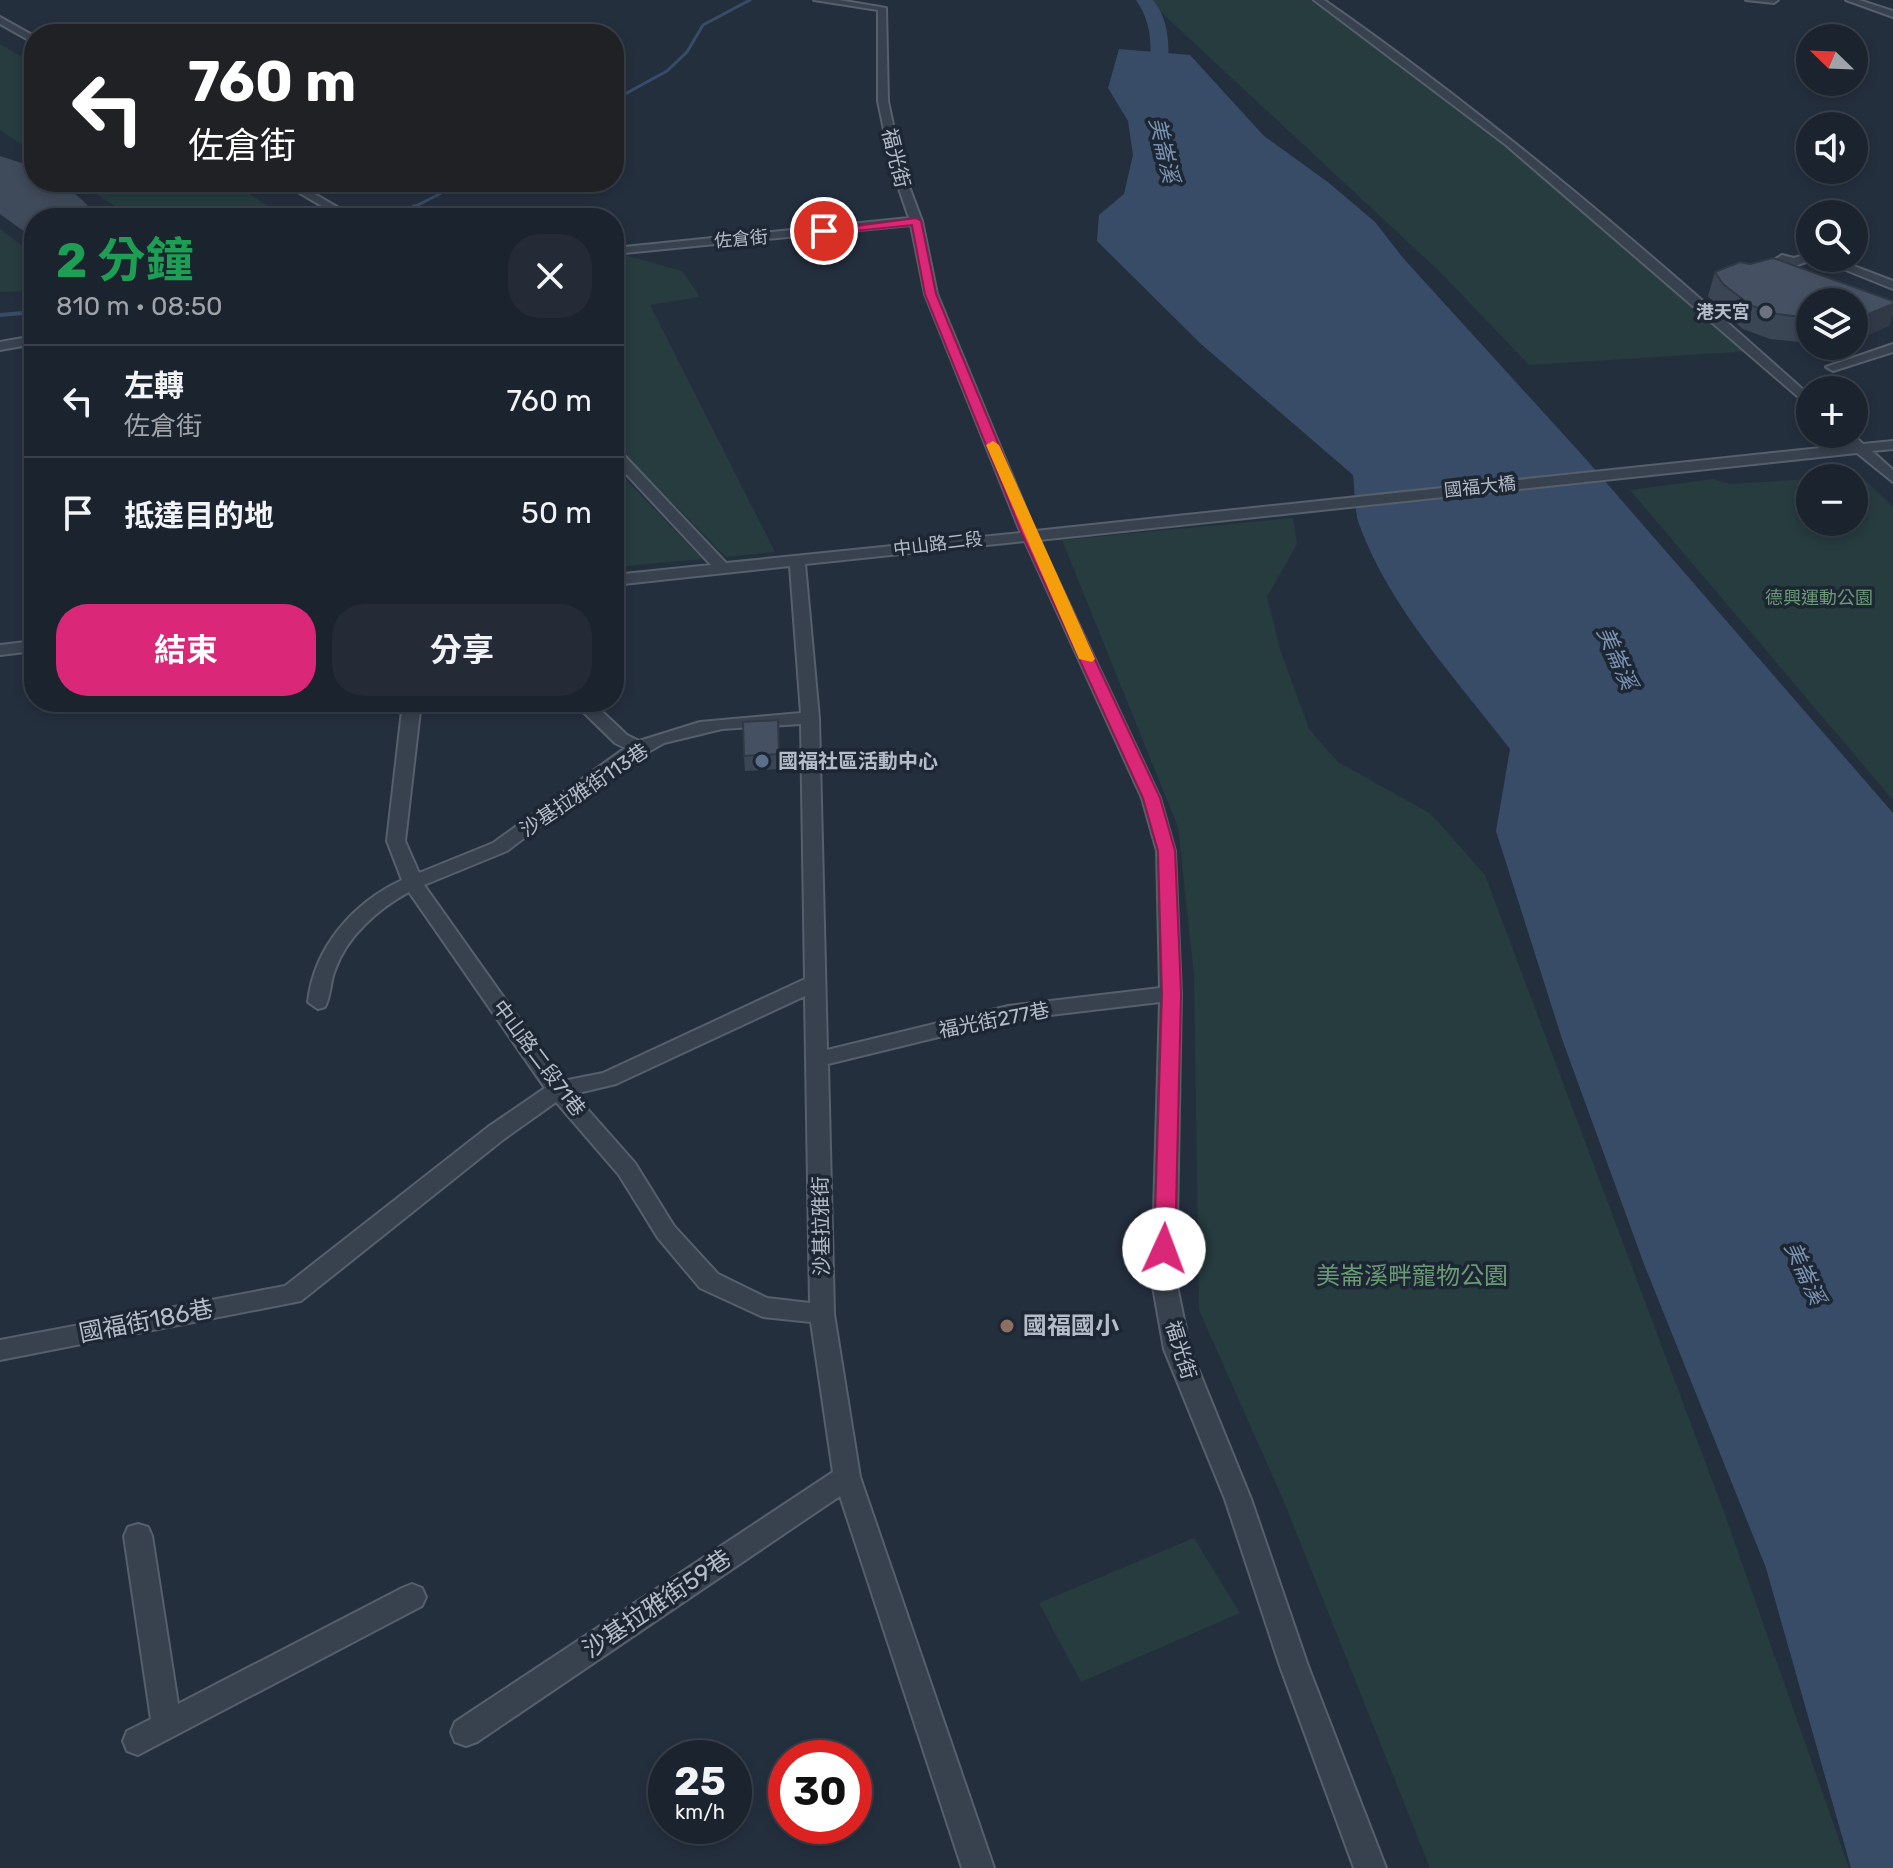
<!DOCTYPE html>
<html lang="zh-TW">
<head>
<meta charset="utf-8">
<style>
	:root { --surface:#1b232e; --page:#242b36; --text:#f1f3f6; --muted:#a0a4aa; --line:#39404a; --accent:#db2777 }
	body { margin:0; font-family:Rubik,"Noto Sans TC",sans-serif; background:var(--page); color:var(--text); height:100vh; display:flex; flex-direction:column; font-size:30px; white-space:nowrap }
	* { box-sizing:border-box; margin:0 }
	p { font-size:26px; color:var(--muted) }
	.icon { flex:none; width:44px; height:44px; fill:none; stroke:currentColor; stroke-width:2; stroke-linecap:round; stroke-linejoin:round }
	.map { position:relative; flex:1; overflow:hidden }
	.panel { position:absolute; left:24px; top:208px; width:600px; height:504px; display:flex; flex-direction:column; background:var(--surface); border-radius:32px; box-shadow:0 4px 12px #0003,0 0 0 2px var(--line) }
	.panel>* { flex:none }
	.top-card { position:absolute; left:24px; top:24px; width:600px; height:168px; border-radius:32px; box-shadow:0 4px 12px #0003,0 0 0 2px var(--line); background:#202124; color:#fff; overflow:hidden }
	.needle { width:52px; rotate:293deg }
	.tools { position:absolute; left:1796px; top:24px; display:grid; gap:16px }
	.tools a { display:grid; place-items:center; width:72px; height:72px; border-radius:50%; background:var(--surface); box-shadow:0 4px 12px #0003,0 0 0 2px var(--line); font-size:40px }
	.speed { position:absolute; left:648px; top:1740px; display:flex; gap:16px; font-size:40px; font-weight:700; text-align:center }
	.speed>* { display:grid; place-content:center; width:104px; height:104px; border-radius:50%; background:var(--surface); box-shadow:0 4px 12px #0003,0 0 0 2px var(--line); line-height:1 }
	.speed small { font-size:20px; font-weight:400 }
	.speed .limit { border:12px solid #d22; background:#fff; color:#111 }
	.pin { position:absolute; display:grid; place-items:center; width:68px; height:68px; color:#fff; margin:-34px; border:4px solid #fff; border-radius:50%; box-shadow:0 2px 8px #0007 }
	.me { position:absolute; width:88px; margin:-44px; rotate:2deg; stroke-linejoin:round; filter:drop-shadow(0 0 6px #0008) }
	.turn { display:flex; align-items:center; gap:28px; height:168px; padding:0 32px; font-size:36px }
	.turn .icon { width:104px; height:104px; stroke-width:2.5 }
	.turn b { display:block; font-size:56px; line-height:68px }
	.round { display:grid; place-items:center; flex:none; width:84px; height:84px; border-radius:32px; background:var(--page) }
	.head { display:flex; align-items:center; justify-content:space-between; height:136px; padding:0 32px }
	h1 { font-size:48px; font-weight:700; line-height:60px; color:#1e9e55 }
	.primary-button { display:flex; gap:16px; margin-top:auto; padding:16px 32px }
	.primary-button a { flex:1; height:92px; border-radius:32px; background:var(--accent); color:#fff; font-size:32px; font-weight:700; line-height:92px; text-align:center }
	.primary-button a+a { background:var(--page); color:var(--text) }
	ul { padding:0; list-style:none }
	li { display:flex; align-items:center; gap:24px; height:112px; padding:0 32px; border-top:2px solid var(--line) }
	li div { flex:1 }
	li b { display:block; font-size:30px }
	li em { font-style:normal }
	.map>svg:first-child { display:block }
	.green { fill:#263c3f }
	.water { fill:#394c67 }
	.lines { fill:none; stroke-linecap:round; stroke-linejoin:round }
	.stream-far1 { stroke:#394c67; stroke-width:3 }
	.stream { stroke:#394c67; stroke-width:4 }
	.river { fill:#394c67; fill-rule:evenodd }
	.runway { fill:#3f4a5a; fill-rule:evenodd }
	.minor-casing { stroke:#565f6c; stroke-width:4 }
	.minor { fill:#38414e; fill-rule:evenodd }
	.wall { fill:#3b4654 }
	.shaded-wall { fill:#303945 }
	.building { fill:#455162; stroke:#303945; stroke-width:2 }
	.route { fill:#db2777; stroke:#8e194d; stroke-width:2 }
	.slow { fill:#f59e0b }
	.worship-dot { fill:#6b7280; stroke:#1d2633; stroke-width:3 }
	.service-dot { fill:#5c6f8a; stroke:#1d2633; stroke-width:3 }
	.education-dot { fill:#8d6e63; stroke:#1d2633; stroke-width:3 }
	.labels { text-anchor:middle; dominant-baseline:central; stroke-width:7; stroke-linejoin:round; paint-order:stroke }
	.far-street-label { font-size:18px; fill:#b4bcc9; stroke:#1d2633 }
	.far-poi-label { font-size:18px; font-weight:bold; fill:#b4bcc9; stroke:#1d2633; text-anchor:end }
	.far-park-label { font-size:18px; fill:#6b9a76; stroke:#1d2633 }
	.street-label { font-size:20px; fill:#b4bcc9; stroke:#1d2633 }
	.poi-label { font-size:20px; font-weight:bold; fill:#b4bcc9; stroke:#1d2633; text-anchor:start }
	.water-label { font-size:22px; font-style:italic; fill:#7c92b1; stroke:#1d2633 }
	.near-park-label { font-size:24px; fill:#6b9a76; stroke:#1d2633 }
	.near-street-label { font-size:24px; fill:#b4bcc9; stroke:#1d2633 }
	.near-poi-label { font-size:24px; font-weight:bold; fill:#b4bcc9; stroke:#1d2633; text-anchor:start }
</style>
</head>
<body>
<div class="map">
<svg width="1893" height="1868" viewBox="0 0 1893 1868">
	<rect width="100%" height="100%" fill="#242f3e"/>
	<g class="green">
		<path d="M1148 0H1311L1452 94 1752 351 1529 365 1439 271Z"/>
		<path d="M0 44 34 64V153L0 130Z"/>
		<path d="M78 182H231L281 214 279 218H133Z"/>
		<path d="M0 229 34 255V291L0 292Z"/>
		<path d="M617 253 682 271 700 297 650 305 775 552 726 557 614 444V254Z"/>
		<path d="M614 467 702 559 614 567Z"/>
		<path d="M1860 475 1893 507V800L1630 490 1713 479 1730 484 1810 479V522H1854V478H1817Z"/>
		<path d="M1293 518 1297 544 1267 597 1281 652 1309 729 1338 762 1431 814 1485 875 1724 1512 1849 1868H1430L1285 1504 1199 1310 1194 975 1178 827 1062 540Z"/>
		<path d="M1194 1538 1240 1613 1081 1682 1039 1603Z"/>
	</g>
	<path class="water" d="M1119 49 1190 55 1264 136 1329 183 1375 222 1403 258 1584 457 1893 813V1868H1851L1766 1568 1644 1264 1562 1039 1496 831 1510 749C1457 680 1389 607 1359 524 1354 509 1355 490 1353 475L1201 344 1097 241 1099 215 1124 194 1133 155 1128 121 1108 88Z"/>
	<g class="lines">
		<g class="stream-far1">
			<path d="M614 100 667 71 687 52 703 25 750 0"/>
			<path d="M412 208 463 182"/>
		</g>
		<g class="stream">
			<path d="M393 218 415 206"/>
			<path d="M0 315 34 312"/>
		</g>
		<path class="river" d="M1136 0H1153C1176 28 1168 71 1163 104L1154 110 1145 104C1150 69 1158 30 1136 0Z"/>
		<path class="runway" d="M0 156 34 167V182C63 182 81 194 97 218H34V236L29 235 0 214Z"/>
		<g class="minor-casing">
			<g id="minor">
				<path d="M814 0H839L886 8 888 101 902 168 922 221 937 294 1035 531 1849 445 1837 434H1852L1863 444 1893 441V449L1872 451 1893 470V482L1857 453 1039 540 1160 798 1175 851 1181 994 1176 1281 1190 1349 1251 1499 1308 1666 1386 1868H1354L1280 1666 1225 1499 1164 1349 1152 1281 1160 1002 1008 1020 828 1064 834 1314 860 1477 994 1868H962L840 1496 477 1742 466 1746 455 1742 451 1732 455 1722 833 1472 811 1322 763 1317 700 1288 658 1238 619 1175 556 1102 504 1139 301 1301 0 1360V1340L285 1286 488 1127 545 1088 409 892C378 909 347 936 335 970 330 982 331 996 325 1007L318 1009 308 1002C314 947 353 903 402 880L387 841 403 702H421L405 841 419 873 493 843 625 748 615 743 573 702H592L627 735 639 741 700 722 801 713 790 566 614 585V575L711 565 614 461V449L619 450 726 563 1021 533 925 294 911 225 614 254V248L909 218 892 168 878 101V10ZM1025 541 1142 798 1157 851 1160 988 1008 1006 827 1050 819 718 805 564ZM801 724 805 979 603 1073 563 1081 424 885 507 851 609 774 664 743 722 729ZM805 996 810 1303 767 1298 718 1274 674 1226 635 1163 574 1094 616 1084Z"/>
				<path d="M1314 0H1324C1496 120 1654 256 1810 396V407L1506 145Z"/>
				<path d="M1746 0H1778L1774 3Z"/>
				<path d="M1846 0H1859L1893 11V17Z"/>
				<path d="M0 17 34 36V43L0 24Z"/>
				<path d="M281 182H294L356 218H342Z"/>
				<path d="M1810 253V258L1814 259 1795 266 1776 259 1782 255 1794 258Z"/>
				<path d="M1816 258H1833L1893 281V289Z"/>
				<path d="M34 336V344L0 350V342Z"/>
				<path d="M1893 344V352L1833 371 1826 367Z"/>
				<path d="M34 641V651L0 655V645Z"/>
				<path d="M138 1524 148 1527 152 1536 178 1704 402 1588 412 1584 422 1588 426 1597 422 1606 138 1755 127 1751 123 1741 127 1731 151 1719 124 1536 128 1527Z"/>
			</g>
		</g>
		<use href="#minor" class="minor"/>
	</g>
	<g class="wall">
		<path d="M1715 272 1893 301V314L1889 326 1854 302H1810V343L1770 339 1743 329 1717 307 1708 296Z"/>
		<path d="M778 720 780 769 745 771 744 756Z"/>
	</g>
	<path class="shaded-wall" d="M1893 304V314L1889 326 1854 342V320Z"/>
	<g class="building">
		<path d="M1773 258 1893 301V304L1854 320V302H1810V318L1777 314 1750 305 1723 284 1715 272 1740 262 1750 264Z"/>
		<path d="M778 720 779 754 744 756 743 722Z"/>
	</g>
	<path class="route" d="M916 218 921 221 936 294 1036 534 1160 798 1175 851 1181 994 1175 1249 1164 1258 1154 1249 1162 994 1158 851 1143 798 1022 534 925 294 912 225 824 234 819 231Z"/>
	<path class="slow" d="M993 441 999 445 1095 659 1092 662 1079 659 986 445Z"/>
	<circle class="worship-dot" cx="1766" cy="312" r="8"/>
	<circle class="service-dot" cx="762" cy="761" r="8"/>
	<circle class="education-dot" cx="1007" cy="1326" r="8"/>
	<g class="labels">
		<g class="far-street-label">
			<text transform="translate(741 239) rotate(-5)">佐倉街</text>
			<text transform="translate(1480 487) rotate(-6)">國福大橋</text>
			<text transform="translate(938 544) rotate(-7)">中山路二段</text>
		</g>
		<g class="far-poi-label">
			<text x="1750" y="312">港天宮</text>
		</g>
		<g class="far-park-label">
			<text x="1819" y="598">德興運動公園</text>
		</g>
		<g class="street-label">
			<text transform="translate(896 158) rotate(76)">福光街</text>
			<text transform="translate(584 790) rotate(-34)">沙基拉雅街113巷</text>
			<text transform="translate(994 1020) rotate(-11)">福光街277巷</text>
			<text transform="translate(539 1058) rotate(53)">中山路二段71巷</text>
			<text transform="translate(821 1226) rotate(-91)">沙基拉雅街</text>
			<text transform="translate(1181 1350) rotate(73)">福光街</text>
		</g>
		<g class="poi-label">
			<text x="778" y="761">國福社區活動中心</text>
		</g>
		<g class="water-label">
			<text transform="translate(1164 150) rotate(77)">美崙溪</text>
			<text transform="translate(1617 658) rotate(66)">美崙溪</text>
			<text transform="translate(1805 1273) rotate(65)">美崙溪</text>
		</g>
		<g class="near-park-label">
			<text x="1412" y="1276">美崙溪畔寵物公園</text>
		</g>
		<g class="near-street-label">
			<text transform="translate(146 1321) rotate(-11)">國福街186巷</text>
			<text transform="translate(657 1604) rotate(-34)">沙基拉雅街59巷</text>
		</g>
		<g class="near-poi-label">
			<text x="1023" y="1326">國福國小</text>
		</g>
	</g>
</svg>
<div class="tools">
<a><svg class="needle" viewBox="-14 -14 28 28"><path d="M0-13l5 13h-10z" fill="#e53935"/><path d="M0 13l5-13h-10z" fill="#a0a4aa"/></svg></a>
<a><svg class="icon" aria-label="sound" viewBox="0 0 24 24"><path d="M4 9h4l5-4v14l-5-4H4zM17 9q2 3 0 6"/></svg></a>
<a><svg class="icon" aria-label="search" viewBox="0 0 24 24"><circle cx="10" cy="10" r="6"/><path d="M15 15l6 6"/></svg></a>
<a><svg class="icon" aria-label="layers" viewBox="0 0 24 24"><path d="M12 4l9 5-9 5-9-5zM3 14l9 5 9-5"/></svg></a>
<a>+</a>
<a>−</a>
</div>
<div class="speed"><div>25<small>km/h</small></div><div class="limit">30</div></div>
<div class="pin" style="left:824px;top:231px;background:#d93025"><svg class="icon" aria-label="arrive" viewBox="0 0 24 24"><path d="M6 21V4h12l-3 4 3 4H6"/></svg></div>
<svg class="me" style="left:1164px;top:1249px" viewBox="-20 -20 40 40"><circle r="19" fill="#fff"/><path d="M0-13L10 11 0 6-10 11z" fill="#db2777"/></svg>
<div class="top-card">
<div class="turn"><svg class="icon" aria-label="left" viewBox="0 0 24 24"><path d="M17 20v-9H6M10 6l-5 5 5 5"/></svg><div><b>760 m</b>佐倉街</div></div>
</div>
<section class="panel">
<div class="head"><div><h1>2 分鐘</h1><p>810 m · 08:50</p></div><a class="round"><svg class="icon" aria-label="close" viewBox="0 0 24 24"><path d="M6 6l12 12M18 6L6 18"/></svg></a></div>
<ul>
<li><svg class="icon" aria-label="left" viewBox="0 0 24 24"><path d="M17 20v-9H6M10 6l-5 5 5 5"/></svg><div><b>左轉</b><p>佐倉街</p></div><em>760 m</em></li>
<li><svg class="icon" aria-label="arrive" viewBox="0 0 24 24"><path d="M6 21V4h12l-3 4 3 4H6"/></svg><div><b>抵達目的地</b></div><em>50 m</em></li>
</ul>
<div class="primary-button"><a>結束</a><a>分享</a></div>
</section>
</div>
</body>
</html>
